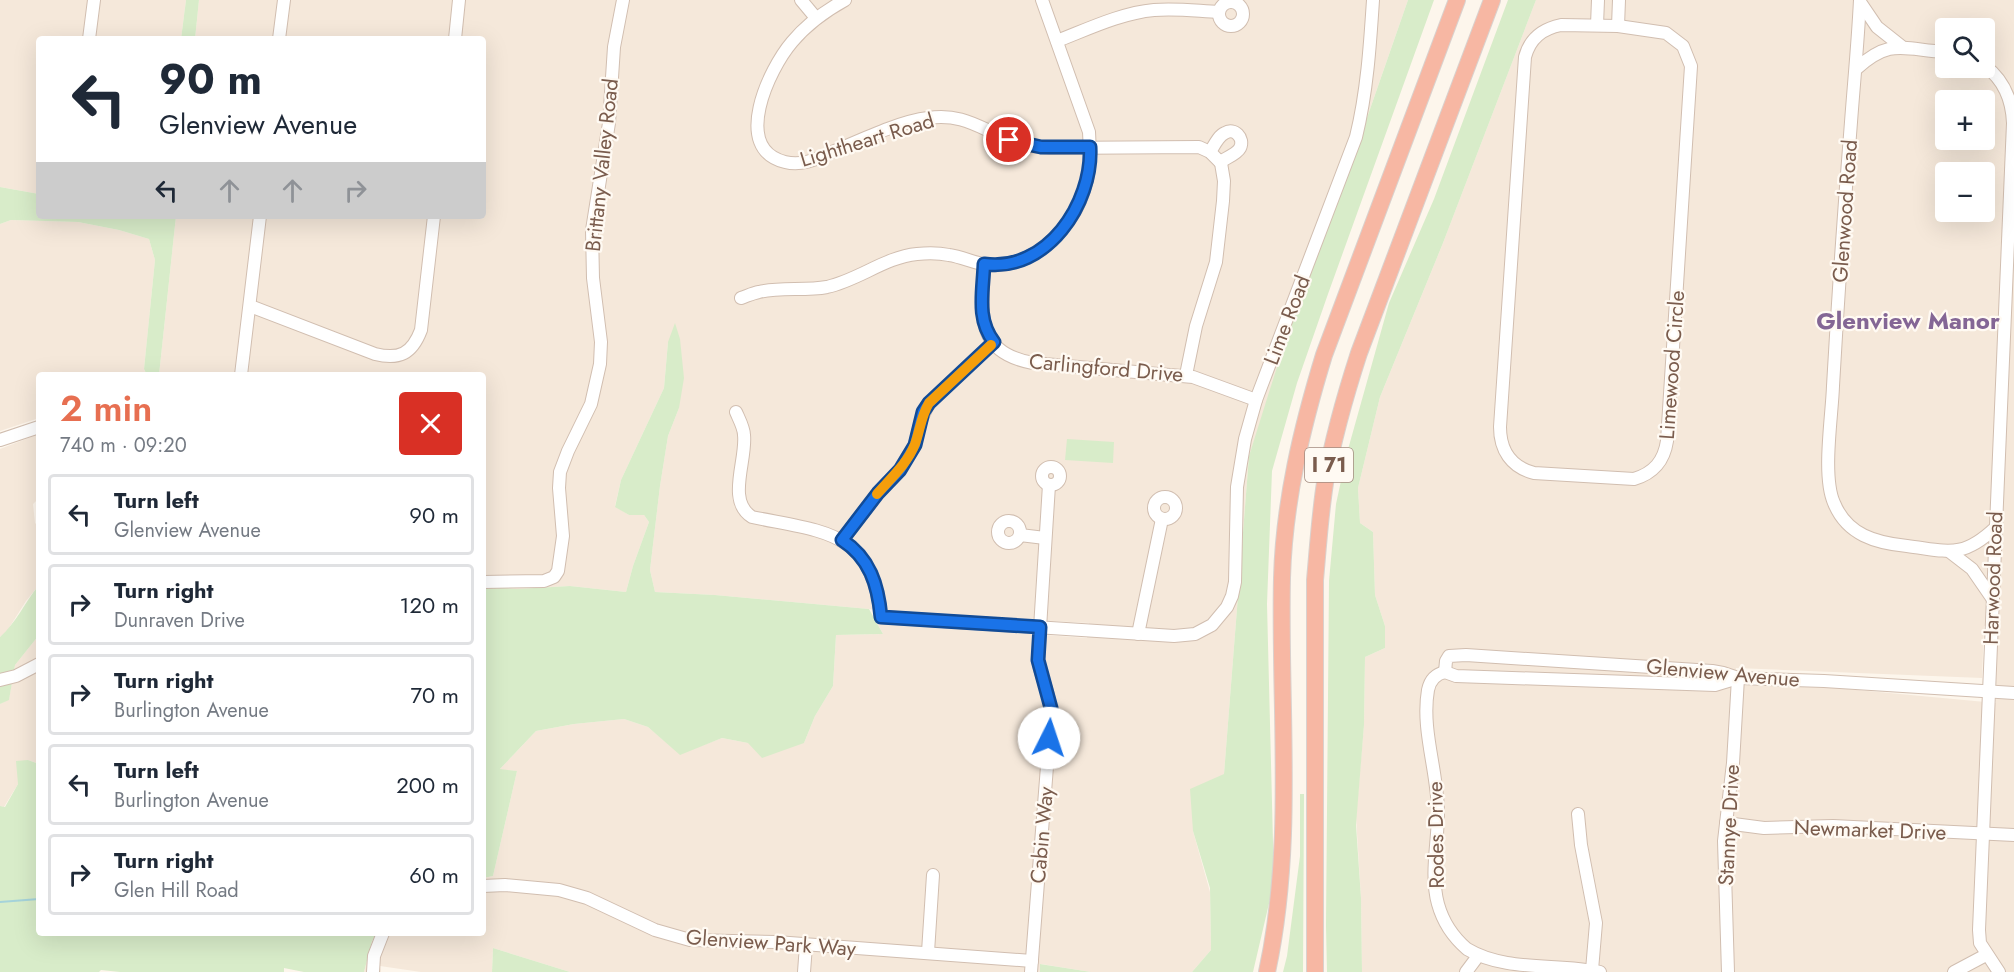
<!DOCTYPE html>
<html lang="en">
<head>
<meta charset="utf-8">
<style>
	:root { --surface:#fff; --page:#f2f2f3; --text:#1f2937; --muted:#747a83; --line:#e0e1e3; --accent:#e76f51 }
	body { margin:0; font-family:Jost,sans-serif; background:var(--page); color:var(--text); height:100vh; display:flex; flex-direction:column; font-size:22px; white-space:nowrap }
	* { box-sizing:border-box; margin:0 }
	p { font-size:20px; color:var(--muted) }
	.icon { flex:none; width:33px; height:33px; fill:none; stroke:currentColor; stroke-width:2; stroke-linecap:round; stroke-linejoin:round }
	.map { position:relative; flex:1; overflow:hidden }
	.drawer { position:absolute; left:36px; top:372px; width:450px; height:564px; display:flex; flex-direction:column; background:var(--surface); border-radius:6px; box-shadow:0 6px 24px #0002 }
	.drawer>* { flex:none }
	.hud { position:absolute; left:36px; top:36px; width:450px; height:183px; border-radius:6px; box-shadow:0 6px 24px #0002; background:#fff; color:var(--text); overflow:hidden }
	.buttons { position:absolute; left:1935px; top:18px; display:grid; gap:12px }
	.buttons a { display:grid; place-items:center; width:60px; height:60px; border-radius:6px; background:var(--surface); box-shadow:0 6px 24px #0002; font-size:30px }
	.pin { position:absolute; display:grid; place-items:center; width:51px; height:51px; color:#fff; margin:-26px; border:3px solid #fff; border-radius:50%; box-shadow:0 2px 6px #0007 }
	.me { position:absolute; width:66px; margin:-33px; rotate:4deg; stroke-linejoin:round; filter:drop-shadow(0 0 4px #0008) }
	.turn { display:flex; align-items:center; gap:21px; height:126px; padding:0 24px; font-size:27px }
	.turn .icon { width:78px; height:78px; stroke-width:2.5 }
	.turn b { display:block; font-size:42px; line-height:51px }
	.lanes { display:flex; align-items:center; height:57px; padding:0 24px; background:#0003; justify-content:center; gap:30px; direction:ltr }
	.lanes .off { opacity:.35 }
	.round { display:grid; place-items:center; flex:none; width:63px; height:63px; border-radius:6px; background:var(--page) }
	.summary { display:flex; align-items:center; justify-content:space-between; height:102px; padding:0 24px }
	h1 { font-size:36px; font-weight:600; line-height:45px; color:var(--accent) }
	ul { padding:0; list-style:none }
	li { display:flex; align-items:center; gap:18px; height:81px; margin:0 12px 9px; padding:0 12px; border:3px solid var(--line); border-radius:6px }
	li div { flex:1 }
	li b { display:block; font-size:22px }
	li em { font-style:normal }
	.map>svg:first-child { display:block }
	.residential { fill:#f5e8da; fill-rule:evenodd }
	.green { fill:#d8ecc9 }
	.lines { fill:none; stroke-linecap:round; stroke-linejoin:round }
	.stream { stroke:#a5d3da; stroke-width:2 }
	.minor-casing { stroke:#d1beb0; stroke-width:14 }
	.highway-casing { stroke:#dad1cd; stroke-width:18 }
	.minor { stroke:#fff; stroke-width:12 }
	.highway { stroke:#f7b7a3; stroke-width:16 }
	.route-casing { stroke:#114b97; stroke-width:15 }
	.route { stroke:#1a73e8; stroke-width:10 }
	.slow { stroke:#f59e0b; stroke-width:10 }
	.labels { text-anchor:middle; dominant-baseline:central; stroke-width:4.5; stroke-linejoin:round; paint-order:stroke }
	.shield { fill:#fffaf3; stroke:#a28b7f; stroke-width:1.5 }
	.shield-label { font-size:20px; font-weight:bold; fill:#7a5c4d }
	.street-label { font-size:21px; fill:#7a5c4d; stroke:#fffaf3 }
	.quarter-label { font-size:24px; font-weight:bold; fill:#846695; stroke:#fffaf3 }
</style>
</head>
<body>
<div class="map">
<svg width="2014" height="972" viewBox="0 0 2014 972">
	<rect width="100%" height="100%" fill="#fdf6ec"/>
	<g class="residential">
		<path d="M0 0H186L181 39H39V194L0 187Z"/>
		<path d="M199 0H1408L1249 456 1224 774 1193 831 1210 892 1211 950 1192 972H1091L1041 964 1040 972H570L493 948 492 972H421L380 966 381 972H364L372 941 378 933H483V878L493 876 517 771 499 770 536 731 574 724 624 719 648 727 680 754 722 738 748 743H804L815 716 833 686 836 635 883 634 877 623 1087 638 1089 623 886 612 869 609 715 595 655 592 650 570 660 486 668 436 679 408 668 342 664 388 621 480 615 506 629 515H644L649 522 633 566 626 592 570 586 517 589 483 586V375H159L176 216H483V39H195Z"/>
		<path d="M1536 0H2014V972H1362L1361 898 1356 817 1364 725 1365 657 1385 648V626L1375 595 1373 532 1360 523 1358 488 1380 397 1443 243ZM1946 28H1984V68H1946ZM1946 100H1984V140H1946ZM1946 172H1984V212H1946ZM1997 623 1996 703 1836 688 1732 685 1736 668 1982 678 1984 626Z"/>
		<path d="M11 220 78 222 119 230 149 239 155 260 144 369 147 375H39V418L0 431V224Z"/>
		<path d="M39 434V498L33 504 35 523 39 527V585L26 601 7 631 0 637V449Z"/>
		<path d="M39 635V764L28 760 18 784 4 807 0 806V704L9 699 15 665Z"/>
	</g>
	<g class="green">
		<path d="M186 0H199L195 39H181Z"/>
		<path d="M1408 0H1434L1328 294 1297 383 1272 471 1267 604 1274 882 1253 972H1192L1211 950 1210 888 1193 831 1190 789 1224 774 1249 456 1288 332 1361 135Z"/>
		<path d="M1508 0H1536L1443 243 1380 397 1358 488 1360 523 1373 532 1375 595 1385 626V648L1365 657 1364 725 1356 825 1361 898 1362 972H1327L1326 926 1329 581 1336 504 1347 453 1389 303 1434 199Z"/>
		<path d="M0 187 39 194V216H176L159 375H147L144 369 155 260 149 239 119 230 78 222 11 220 0 224Z"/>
		<path d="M675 323 680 339 684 378 679 408 668 436 660 486 650 570 655 592 715 595 869 609 883 634 836 635 833 686 815 716 804 743 762 758 748 743 722 738 680 755 648 727 624 719 574 724 536 731 500 769 517 771 493 876 483 878V586L517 589 570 586 626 592 633 566 649 522 644 515H629L615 507 621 480 664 388 668 342Z"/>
		<path d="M1067 439 1114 442 1113 463 1065 460Z"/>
		<path d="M39 585V635L15 665 9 700 0 704V637C16 623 25 602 39 585Z"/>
		<path d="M28 760 39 764V933H378L372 941 364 972H304L284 968V972H120L101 970 99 972H0V806L5 807 18 784 16 761Z"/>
		<path d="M1300 794H1304L1303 972H1283L1287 956 1300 856Z"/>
		<path d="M493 948 570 972H492Z"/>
		<path d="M1040 964 1091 972H1040Z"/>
	</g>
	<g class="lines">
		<path class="stream" d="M0 902 39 899"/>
		<g class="minor-casing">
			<g id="minor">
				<path d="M801 0 816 18"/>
				<path d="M845 0C825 11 807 24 792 42 769 69 731 149 785 162 804 167 820 157 837 150 863 139 901 121 928 118 963 113 979 128 1010 140 1023 145 1036 147 1050 148L1199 147 1210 152 1221 163 1224 181 1223 201 1216 262 1196 326 1186 375"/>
				<path d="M1860 0C1858 41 1854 82 1851 122 1844 210 1838 298 1833 386 1832 417 1822 476 1834 503 1847 535 1876 543 1907 546 1948 551 1962 559 1995 528"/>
				<path d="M1860 2 1877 27 1901 46"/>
				<circle cx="1231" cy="14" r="12"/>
				<path d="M1561 25 1618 26 1666 33 1683 46 1691 66 1667 441C1664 461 1654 473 1634 479L1534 473C1511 467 1500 450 1500 427L1525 57C1530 38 1542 29 1561 25Z"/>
				<path d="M1597 25 1598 0"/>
				<path d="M1618 26 1619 0"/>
				<path d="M89 39 94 0"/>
				<path d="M279 39 284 0"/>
				<path d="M455 39 459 0"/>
				<path d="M1057 41C1088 29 1121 13 1154 10 1176 8 1197 11 1219 12"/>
				<path d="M1984 65C2004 80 2012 99 2013 123L1979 930 1980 943 1999 972"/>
				<path d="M1856 69C1891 37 1904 50 1946 52"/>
				<path d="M1210 152C1214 146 1218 136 1225 133 1234 127 1245 138 1240 148 1237 154 1226 158 1220 162"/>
				<path d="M984 264C983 311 972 352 1033 363L1193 377 1256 400"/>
				<path d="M741 298C747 296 753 293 759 292 780 287 805 291 827 287 859 280 885 257 917 254 928 253 939 253 949 255 963 257 976 264 989 265 1034 268 1074 227 1085 187 1091 169 1090 150 1089 132L1042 0"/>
				<path d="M250 306 375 354C399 360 412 354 421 330L434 216"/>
				<path d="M241 375 260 216"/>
				<path d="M736 412C739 419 744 428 744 435 747 460 726 501 752 517 824 532 872 530 881 617L1174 636 1195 634 1212 625 1227 607 1232 596 1235 582 1237 487 1245 439 1256 400 1356 137C1367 92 1370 46 1373 0"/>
				<path d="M0 440 39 427"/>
				<circle cx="1051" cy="476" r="9"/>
				<circle cx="1165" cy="508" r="11"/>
				<circle cx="1009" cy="532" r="11"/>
				<path d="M1020 535 1045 538"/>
				<path d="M842 540 878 493 900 469 915 445 921 420 929 403 994 342"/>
				<path d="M1950 552 1972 569 1992 598"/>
				<path d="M483 582 544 581 554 577 558 571 563 536 559 488 560 472 568 451 591 404 600 364 601 342 593 278 592 230 609 123 614 47 623 0"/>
				<path d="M1138 634 1162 519"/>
				<path d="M1445 672 1446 661 1449 656 1466 655 1712 671 1723 673 1738 678 1824 681 2014 693"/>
				<path d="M1445 672C1436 674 1430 680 1428 690 1421 730 1438 772 1438 813 1438 842 1430 875 1438 904 1443 922 1453 937 1467 949 1505 972 1556 963 1600 972"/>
				<path d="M1445 672 1456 676 1715 685 1738 678"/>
				<path d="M0 680 16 676 39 664"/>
				<path d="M1578 814 1581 845 1596 923 1592 970"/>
				<path d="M1726 823 1764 828 1833 826 2014 835"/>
				<path d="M483 886 505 885 559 890 587 898 655 930 690 940 776 942 1032 961"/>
				<path d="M928 952 933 875"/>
				<path d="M373 972 374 956 383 933"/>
				<path d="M804 972 806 945"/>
				<path d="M1031 972 1051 715C1051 695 1041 679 1038 660L1049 485"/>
				<path d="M1466 972 1478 956"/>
				<path d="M1728 972 1724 841 1733 763 1738 678"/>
				<path d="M1954 972 1986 955"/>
			</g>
		</g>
		<g class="highway-casing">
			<g id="highway">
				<path d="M1267 972C1295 843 1279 709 1282 578 1284 502 1302 427 1324 355L1457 0"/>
				<path d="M1315 972V580C1318 547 1320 515 1325 483 1333 439 1345 396 1359 353L1492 0"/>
			</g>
		</g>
		<use href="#minor" class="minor"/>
		<use href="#highway" class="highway"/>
	</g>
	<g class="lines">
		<g class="route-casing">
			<path id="route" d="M1009 140 1041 147H1090C1093 203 1047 273 984 264 983 292 976 319 994 342L929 403 923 412 915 445 900 470 878 493 842 540C870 558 878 585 881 617L1040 627 1038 660 1051 708 1049 738"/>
		</g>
		<use href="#route" class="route"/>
		<path class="slow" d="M877 494C891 478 907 464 915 444 920 430 921 416 929 403L991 345"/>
	</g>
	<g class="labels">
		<rect class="shield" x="1305" y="448" width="48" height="34" rx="4.5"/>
		<g class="shield-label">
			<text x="1329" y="465">I 71</text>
		</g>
		<g class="street-label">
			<text transform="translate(867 140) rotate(-17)">Lightheart Road</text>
			<text transform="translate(602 165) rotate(-84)">Brittany Valley Road</text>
			<text transform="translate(1845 211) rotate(-86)">Glenwood Road</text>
			<text transform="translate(1287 320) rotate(-69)">Lime Road</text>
			<text transform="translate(1672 365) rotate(-86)">Limewood Circle</text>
			<text transform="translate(1106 368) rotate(5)">Carlingford Drive</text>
			<text transform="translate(1993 578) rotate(-88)">Harwood Road</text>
			<text transform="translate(1723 673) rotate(5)">Glenview Avenue</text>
			<text transform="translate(1729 825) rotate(-87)">Stannye Drive</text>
			<text transform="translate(1870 830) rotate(2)">Newmarket Drive</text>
			<text transform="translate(1042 835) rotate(-85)">Cabin Way</text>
			<text transform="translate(1436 835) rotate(-91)">Rodes Drive</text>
			<text transform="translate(771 943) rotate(4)">Glenview Park Way</text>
		</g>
		<g class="quarter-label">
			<text x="1908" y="320">Glenview Manor</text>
		</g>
	</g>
</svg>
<div class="buttons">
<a><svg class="icon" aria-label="search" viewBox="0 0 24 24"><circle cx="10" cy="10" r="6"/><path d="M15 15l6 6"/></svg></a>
<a>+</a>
<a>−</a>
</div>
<div class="pin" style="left:1009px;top:140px;background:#d93025"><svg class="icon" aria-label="arrive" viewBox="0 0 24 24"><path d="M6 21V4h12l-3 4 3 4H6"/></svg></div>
<svg class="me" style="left:1049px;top:738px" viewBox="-20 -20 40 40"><circle r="19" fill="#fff"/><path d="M0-13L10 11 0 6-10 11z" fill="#1a73e8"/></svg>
<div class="hud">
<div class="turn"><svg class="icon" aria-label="left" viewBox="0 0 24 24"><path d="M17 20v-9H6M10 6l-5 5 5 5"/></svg><div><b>90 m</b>Glenview Avenue</div></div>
<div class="lanes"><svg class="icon" aria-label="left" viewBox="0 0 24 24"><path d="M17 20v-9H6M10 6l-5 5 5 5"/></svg><svg class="icon off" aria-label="ahead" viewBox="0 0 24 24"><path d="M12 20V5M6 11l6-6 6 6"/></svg><svg class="icon off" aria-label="ahead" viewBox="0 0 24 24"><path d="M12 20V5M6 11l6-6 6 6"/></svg><svg class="icon off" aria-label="right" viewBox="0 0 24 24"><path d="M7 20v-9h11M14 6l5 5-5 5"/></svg></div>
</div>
<section class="drawer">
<div class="summary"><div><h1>2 min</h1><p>740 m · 09:20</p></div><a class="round" style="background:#d93025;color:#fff"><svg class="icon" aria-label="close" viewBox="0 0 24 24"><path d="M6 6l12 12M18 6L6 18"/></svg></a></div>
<ul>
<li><svg class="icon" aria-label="left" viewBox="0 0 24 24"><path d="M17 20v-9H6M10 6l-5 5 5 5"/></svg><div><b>Turn left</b><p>Glenview Avenue</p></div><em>90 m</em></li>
<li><svg class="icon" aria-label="right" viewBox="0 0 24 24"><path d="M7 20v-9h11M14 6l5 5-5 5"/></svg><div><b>Turn right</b><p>Dunraven Drive</p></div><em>120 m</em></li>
<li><svg class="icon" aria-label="right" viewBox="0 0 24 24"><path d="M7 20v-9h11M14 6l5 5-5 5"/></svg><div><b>Turn right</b><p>Burlington Avenue</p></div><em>70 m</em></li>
<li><svg class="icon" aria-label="left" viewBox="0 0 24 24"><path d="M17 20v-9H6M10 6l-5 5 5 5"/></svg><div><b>Turn left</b><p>Burlington Avenue</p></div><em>200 m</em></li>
<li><svg class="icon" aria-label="right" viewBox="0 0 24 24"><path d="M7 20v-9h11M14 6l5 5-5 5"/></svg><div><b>Turn right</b><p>Glen Hill Road</p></div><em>60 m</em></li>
</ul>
</section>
</div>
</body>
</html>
